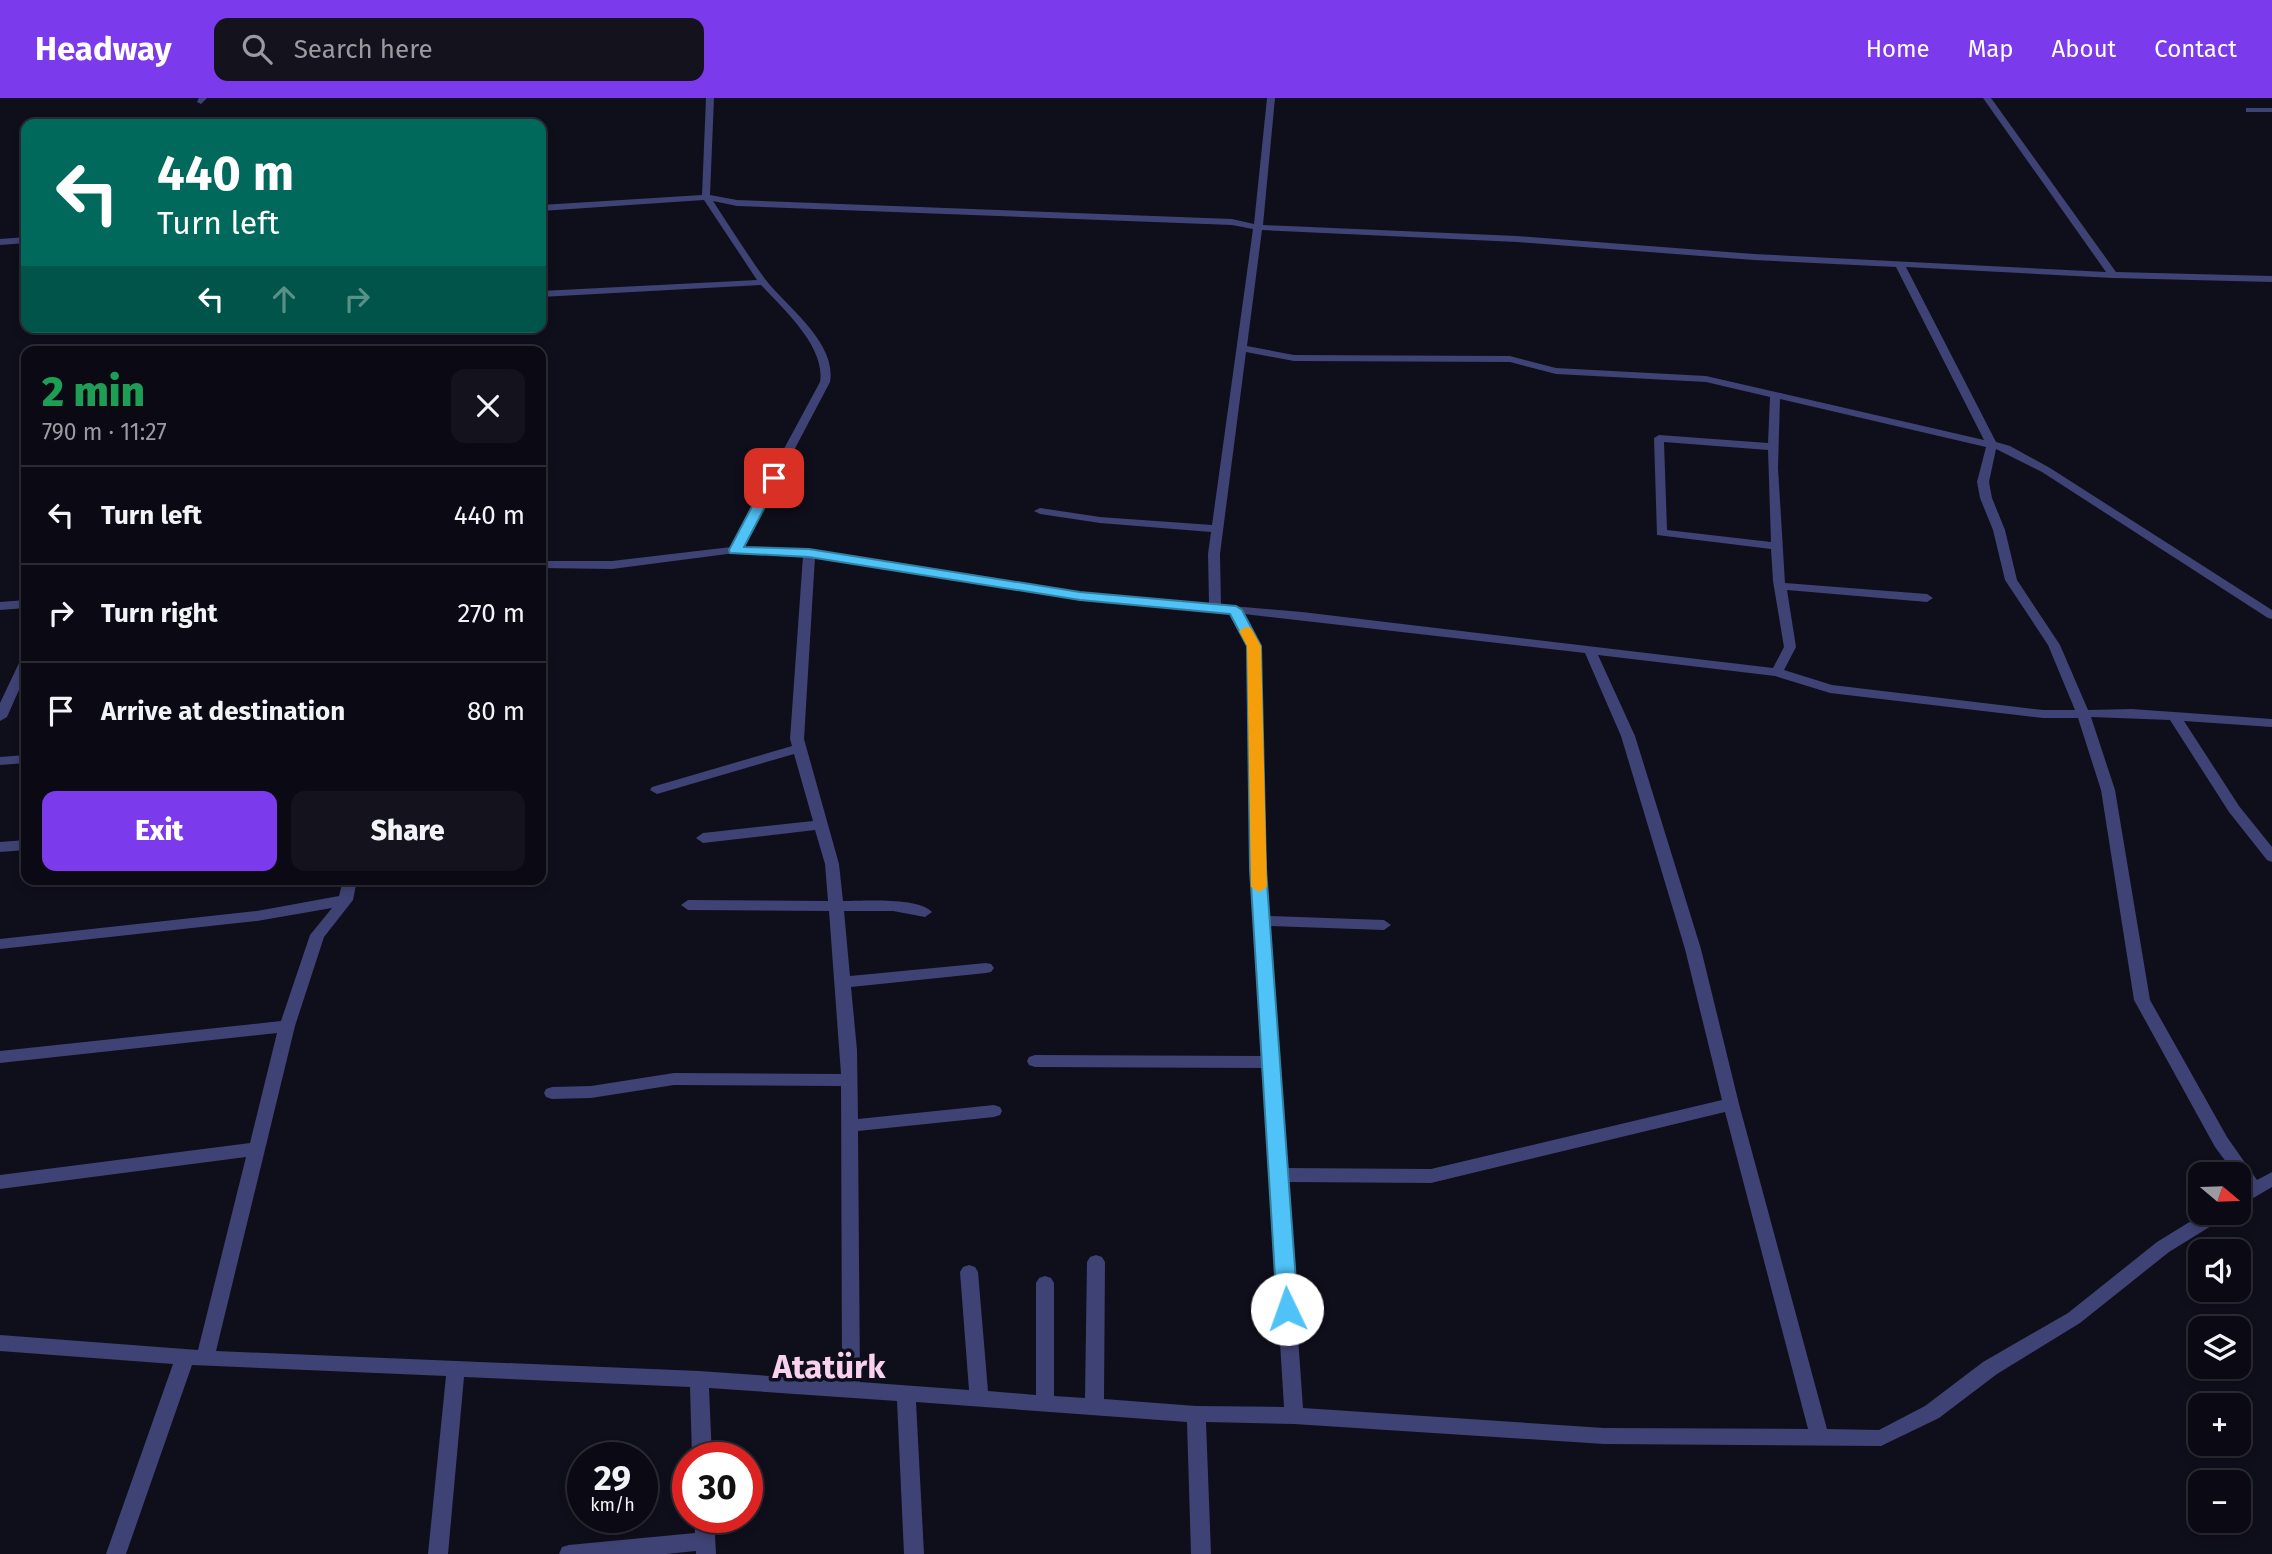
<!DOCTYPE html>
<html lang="en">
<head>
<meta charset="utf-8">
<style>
	:root { --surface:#0b0a14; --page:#14131d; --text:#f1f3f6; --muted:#9a9aa0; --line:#2b2b34; --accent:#7c3aed }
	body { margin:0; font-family:"Fira Sans",sans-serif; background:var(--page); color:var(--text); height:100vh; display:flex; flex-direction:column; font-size:26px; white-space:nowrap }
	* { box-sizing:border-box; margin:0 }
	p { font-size:23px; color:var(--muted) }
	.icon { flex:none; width:38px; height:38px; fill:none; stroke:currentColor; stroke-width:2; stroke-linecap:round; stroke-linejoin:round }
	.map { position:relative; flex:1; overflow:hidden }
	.drawer { position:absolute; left:21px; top:248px; width:525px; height:539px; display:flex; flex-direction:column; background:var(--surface); border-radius:14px; box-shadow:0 4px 10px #0003,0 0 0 2px var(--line) }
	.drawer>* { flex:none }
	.hud { position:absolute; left:21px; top:21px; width:525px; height:214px; border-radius:14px; box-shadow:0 4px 10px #0003,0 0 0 2px var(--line); background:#00695c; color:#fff; overflow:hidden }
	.needle { width:46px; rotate:109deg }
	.fabs { position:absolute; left:2188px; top:1064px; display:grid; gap:14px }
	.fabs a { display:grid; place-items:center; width:63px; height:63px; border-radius:14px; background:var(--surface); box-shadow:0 4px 10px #0003,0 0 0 2px var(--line); font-size:35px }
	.speed { position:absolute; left:567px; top:1344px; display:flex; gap:14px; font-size:35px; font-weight:700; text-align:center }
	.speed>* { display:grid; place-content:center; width:91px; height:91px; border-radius:50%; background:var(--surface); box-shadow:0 4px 10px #0003,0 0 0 2px var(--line); line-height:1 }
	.speed small { font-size:18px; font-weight:400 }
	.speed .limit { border:10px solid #d22; background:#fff; color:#111 }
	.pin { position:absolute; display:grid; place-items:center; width:60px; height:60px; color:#fff; margin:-30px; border-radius:14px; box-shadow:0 4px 10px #0006 }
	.me { position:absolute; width:77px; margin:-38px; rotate:357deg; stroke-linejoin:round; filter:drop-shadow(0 0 5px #0008) }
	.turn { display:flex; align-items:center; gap:24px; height:147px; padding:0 21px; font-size:32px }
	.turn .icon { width:91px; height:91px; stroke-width:2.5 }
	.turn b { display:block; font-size:49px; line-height:60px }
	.lanes { display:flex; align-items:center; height:66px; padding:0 21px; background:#0003; justify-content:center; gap:35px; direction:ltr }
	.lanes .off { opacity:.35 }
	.round { display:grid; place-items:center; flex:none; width:74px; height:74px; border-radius:14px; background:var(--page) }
	.head { display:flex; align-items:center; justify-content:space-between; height:119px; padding:0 21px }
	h1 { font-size:42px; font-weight:800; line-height:52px; color:#1e9e55 }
	.button { display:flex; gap:14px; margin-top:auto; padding:14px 21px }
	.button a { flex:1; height:80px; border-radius:14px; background:var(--accent); color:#fff; font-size:28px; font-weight:800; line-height:80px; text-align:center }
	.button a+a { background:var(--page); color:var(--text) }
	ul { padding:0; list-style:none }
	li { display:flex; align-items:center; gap:21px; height:98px; padding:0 21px; border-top:2px solid var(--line) }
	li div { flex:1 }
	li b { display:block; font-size:26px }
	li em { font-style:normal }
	header { display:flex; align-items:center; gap:42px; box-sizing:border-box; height:98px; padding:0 35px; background:var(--accent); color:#fff }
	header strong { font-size:33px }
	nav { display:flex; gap:38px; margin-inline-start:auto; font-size:24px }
	.search { width:490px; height:63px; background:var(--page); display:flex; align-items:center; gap:18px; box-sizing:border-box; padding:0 24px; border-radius:14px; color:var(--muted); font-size:26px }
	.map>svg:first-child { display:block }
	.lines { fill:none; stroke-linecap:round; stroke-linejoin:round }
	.street { fill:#3f4274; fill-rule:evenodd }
	.route { fill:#4fc3f7; stroke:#337fa1; stroke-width:2 }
	.slow { fill:#f59e0b }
	.labels { text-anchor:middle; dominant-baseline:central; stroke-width:7; stroke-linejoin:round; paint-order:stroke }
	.near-district-label { font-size:33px; font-weight:bold; fill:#f8d1ee; stroke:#0f0e1b }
</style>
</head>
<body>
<header>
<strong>Headway</strong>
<div class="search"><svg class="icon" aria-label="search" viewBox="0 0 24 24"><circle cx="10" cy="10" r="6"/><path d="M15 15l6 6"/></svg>Search here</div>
<nav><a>Home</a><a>Map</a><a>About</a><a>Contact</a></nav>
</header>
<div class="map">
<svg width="2272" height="1456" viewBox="0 0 2272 1456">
	<rect width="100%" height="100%" fill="#0f0e1b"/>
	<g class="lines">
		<g class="street">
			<path d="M199 0H207L201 6 197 4Z"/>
			<path d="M706 0H714L710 97 737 102 1232 121 1254 126 1267 0H1275L1263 127 1517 138 1754 156 2106 174 1983 0H1991L2116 174 2272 178V184L2113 180 1906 169 1996 344 2010 348 2050 370 2272 512V521L2268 520 2042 374 1996 351 1989 384 1992 400 2005 432 2017 482 2060 547 2088 612 2132 611 2272 621V629L2184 623 2239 708 2272 749V764L2267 762 2229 714 2170 622 2091 619 2115 692 2150 902 2227 1039 2257 1082 2272 1074V1089L2238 1109V1093L2244 1090 2238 1081V1076H2235L2215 1049 2134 902 2101 692 2078 620H2043L1830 595 1775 578 1598 557 1635 638 1701 851 1739 1006 1827 1331 1879 1332 1925 1308 1983 1264 2068 1215 2157 1144 2204 1115H2227L2224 1120 2169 1154 2080 1225 1997 1276 1939 1320 1881 1348 1604 1346 1294 1326 1206 1324 1211 1456H1191L1187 1324 916 1304 924 1456H904L897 1303 709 1290 712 1360H692L690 1289 464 1279 448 1456H428L446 1278 192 1267 126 1456H106L173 1266 0 1253V1237L198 1252 246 1059 0 1091V1077L250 1045 277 935 0 965V953L281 923 310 837 332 810 257 823 0 851V841L257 813 339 798 343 782H357L353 802 324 839 295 928 216 1253 699 1273 842 1283 841 988 674 987 591 1000 552 1001 546 999 544 995 546 991 552 989 591 988 674 975 841 976 829 813 688 812 681 807 688 802 828 803 825 766 815 732 703 745 696 740 703 735 813 723 794 656 657 696 650 692 652 689 792 648 790 641 803 458 735 455 612 471 541 470V463H612L731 449 820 284C826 249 783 211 761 187L541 199V193L757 182 704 102 541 113V107L702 97ZM713 103 737 108 1232 127 1253 131 1212 427 1100 419 1040 410 1034 413 1040 416 1100 425 1211 434 1208 456 1209 506 1080 494 809 451 743 449 830 284C837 245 787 209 765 181 747 156 730 129 713 103ZM1262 132 1517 144 1754 162 1896 169 1984 342 1706 278 1556 270 1510 258 1294 257 1247 248ZM1246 254 1294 263 1510 264 1556 276 1706 284 1770 299 1768 345 1659 337 1654 340 1657 437 1771 451 1773 483 1784 549 1773 570 1302 514 1221 507 1220 456ZM1780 301 1986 349 1977 384 1980 400 1993 432 2005 482 2048 547 2075 612H2043L1832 587 1784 572 1796 549 1787 492 1927 504 1933 500 1927 496 1785 485 1778 370ZM1664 344 1768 352 1771 444 1667 432ZM815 459 1080 502 1232 515 1248 548 1251 771 1262 958 1035 957 1029 959 1027 963 1029 967 1035 969 1263 970 1284 1309 1196 1308 1104 1301 1105 1164 1102 1159 1096 1157 1090 1159 1087 1164 1085 1300 1054 1298V1185L1051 1180 1045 1178 1039 1180 1036 1185V1297L988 1293 978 1174 975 1169 969 1167 963 1169 960 1174 969 1292 860 1284 858 1033 994 1019 1000 1017 1002 1013 1000 1009 994 1007 858 1021 857 952 851 889 986 875 991 874 994 870 991 866 986 865 850 878 844 813H893L925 819 932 814C918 799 864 803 843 803L839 766 804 641ZM1244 516 1585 555 1621 638 1685 851 1722 1002 1431 1071 1286 1070 1269 828 1384 832 1391 827 1384 822 1268 818 1265 771 1260 548ZM1725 1014 1808 1331 1604 1330 1303 1310 1287 1084 1431 1085Z"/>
			<rect x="2246" y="10" width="26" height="4"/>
			<path d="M26 139V145L0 147V141Z"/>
			<path d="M26 502V510L0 512V504Z"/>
			<path d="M26 559V576L7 619 0 623V605L20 563Z"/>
			<path d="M26 657V665L0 667V659Z"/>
			<path d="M26 742V752L0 754V744Z"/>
			<path d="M694 1419H714L716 1456H696V1453L666 1456H559L562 1449 569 1447 695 1435Z"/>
		</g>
	</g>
	<path class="route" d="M774 376 780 380 744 449 809 451 1080 494 1236 508 1242 512 1261 548 1266 771 1298 1211 1295 1217 1287 1219 1280 1217 1277 1211 1250 771 1247 548 1230 516 1080 502 809 459 730 455 729 452 767 380Z"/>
	<path class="slow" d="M1246 529 1251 530 1261 548 1267 789 1259 794 1251 789 1247 548 1239 533Z"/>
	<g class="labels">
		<g class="near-district-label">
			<text x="829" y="1269">Atatürk</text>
		</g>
	</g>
</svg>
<div class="fabs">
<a><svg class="needle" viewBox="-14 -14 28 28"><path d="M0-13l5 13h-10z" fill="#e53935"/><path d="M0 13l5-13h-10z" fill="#9a9aa0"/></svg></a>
<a><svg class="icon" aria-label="sound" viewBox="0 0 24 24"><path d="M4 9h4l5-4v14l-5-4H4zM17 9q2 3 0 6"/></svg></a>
<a><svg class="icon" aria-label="layers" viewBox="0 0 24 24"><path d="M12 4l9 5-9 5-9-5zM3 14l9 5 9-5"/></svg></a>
<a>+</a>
<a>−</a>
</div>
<div class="speed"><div>29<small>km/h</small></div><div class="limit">30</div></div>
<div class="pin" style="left:774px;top:380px;background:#d93025"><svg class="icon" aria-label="arrive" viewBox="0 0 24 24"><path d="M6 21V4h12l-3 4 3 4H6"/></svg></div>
<svg class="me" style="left:1287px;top:1211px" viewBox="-20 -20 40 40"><circle r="19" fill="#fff"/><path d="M0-13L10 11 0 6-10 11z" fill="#4fc3f7"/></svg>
<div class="hud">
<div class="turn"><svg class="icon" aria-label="left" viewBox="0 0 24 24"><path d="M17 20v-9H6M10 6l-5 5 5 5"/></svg><div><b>440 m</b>Turn left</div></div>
<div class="lanes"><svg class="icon" aria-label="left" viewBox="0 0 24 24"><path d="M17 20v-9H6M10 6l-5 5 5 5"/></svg><svg class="icon off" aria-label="ahead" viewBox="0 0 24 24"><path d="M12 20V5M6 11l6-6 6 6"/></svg><svg class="icon off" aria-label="right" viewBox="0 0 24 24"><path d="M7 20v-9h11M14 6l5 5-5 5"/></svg></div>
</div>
<section class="drawer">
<div class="head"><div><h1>2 min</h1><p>790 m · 11:27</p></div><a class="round"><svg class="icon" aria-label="close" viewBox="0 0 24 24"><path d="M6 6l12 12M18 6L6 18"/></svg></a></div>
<ul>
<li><svg class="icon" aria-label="left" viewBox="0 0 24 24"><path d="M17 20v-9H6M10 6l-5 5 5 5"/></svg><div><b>Turn left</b></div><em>440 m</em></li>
<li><svg class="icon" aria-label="right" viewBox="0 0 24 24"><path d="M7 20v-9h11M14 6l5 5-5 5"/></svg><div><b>Turn right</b></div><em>270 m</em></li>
<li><svg class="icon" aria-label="arrive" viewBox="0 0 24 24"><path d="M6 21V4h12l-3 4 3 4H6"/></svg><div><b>Arrive at destination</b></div><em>80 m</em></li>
</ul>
<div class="button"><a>Exit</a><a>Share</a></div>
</section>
</div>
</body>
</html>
